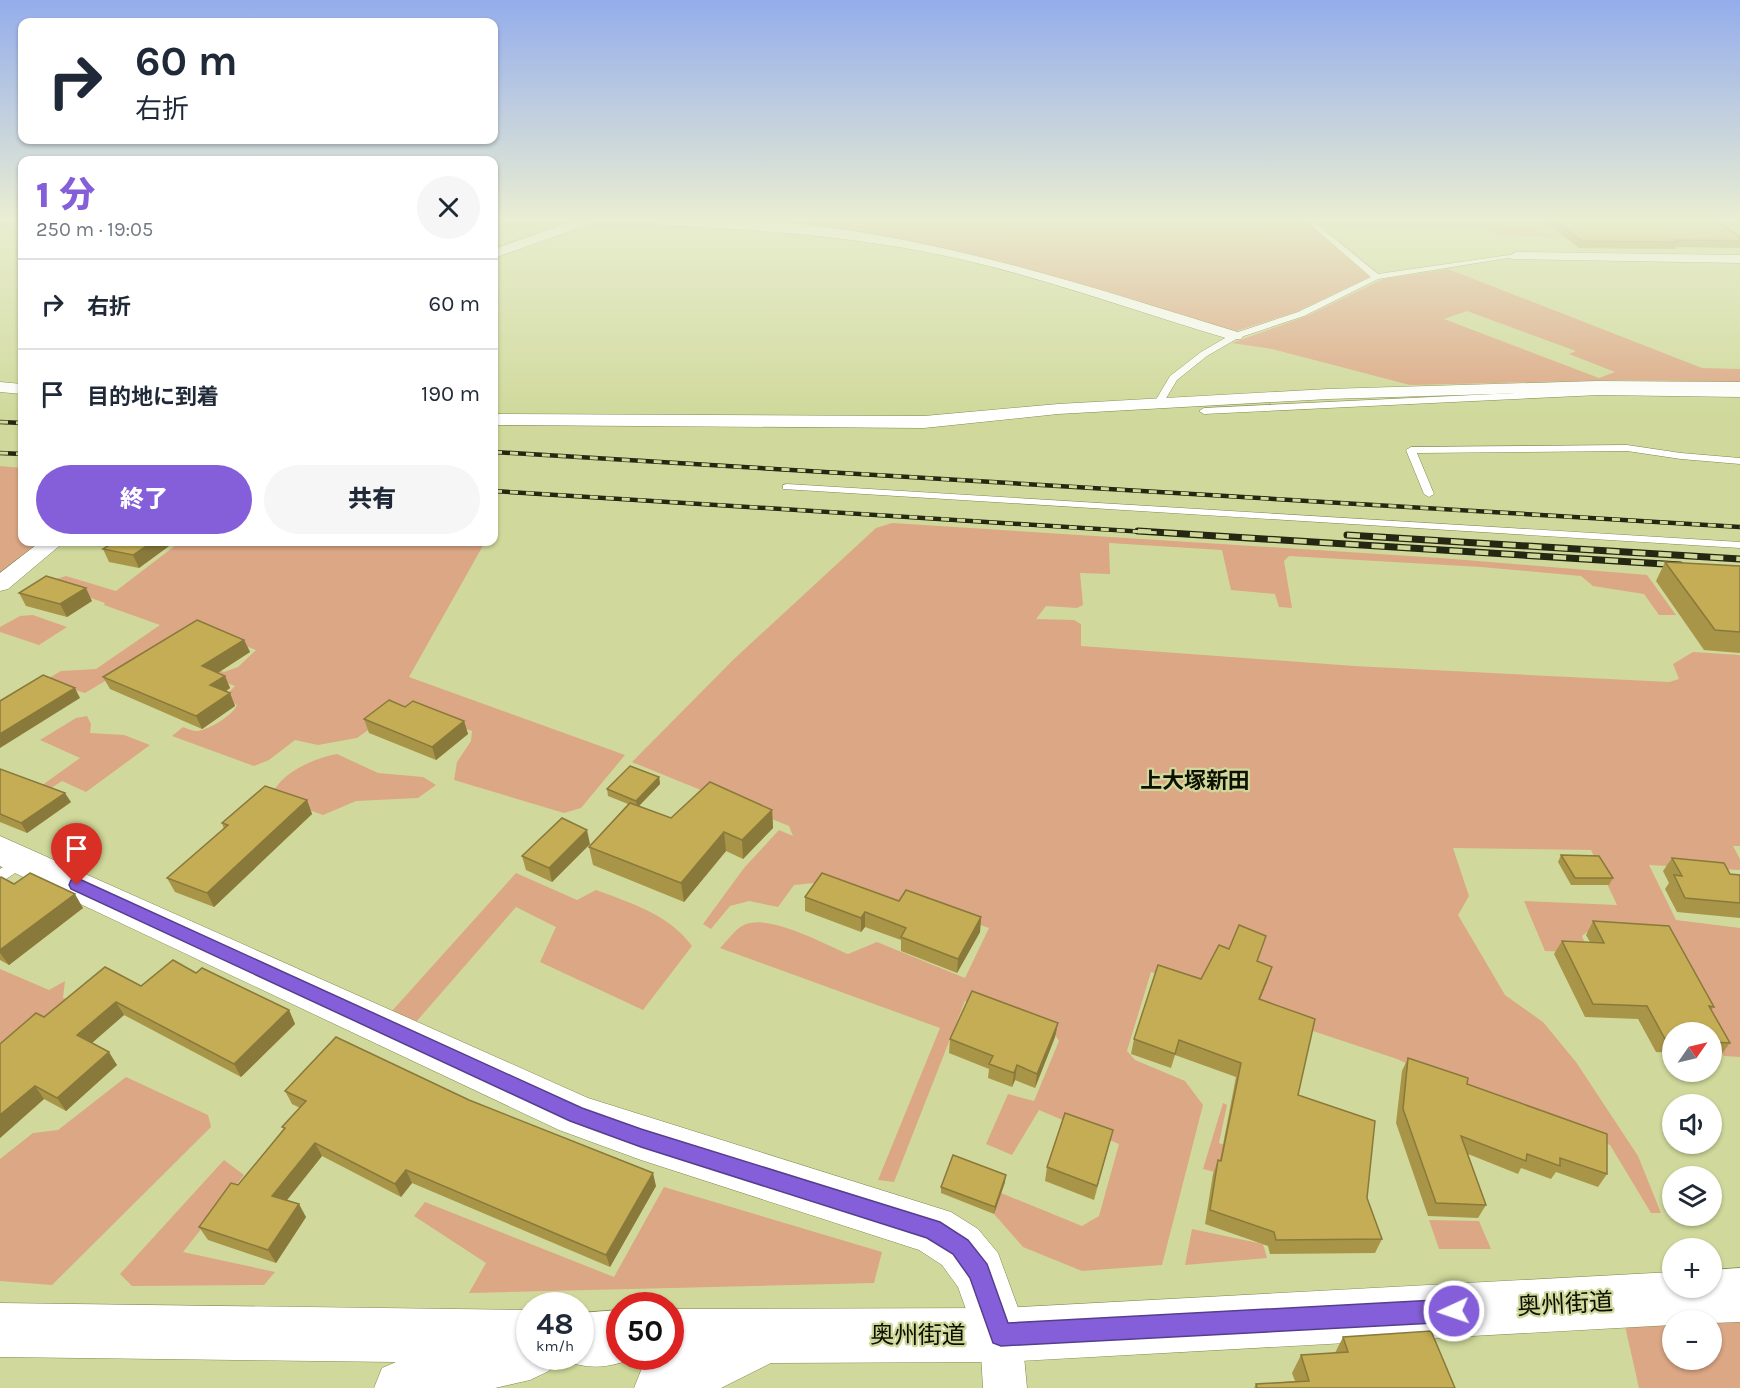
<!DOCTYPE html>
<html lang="ja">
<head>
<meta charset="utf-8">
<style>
	:root { --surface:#fff; --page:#f6f6f7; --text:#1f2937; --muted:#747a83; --line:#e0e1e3; --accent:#855fd9 }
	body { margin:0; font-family:Karla,"Noto Sans JP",sans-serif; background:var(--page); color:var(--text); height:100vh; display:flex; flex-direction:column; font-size:22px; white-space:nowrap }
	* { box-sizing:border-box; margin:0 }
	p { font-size:20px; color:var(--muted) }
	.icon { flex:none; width:33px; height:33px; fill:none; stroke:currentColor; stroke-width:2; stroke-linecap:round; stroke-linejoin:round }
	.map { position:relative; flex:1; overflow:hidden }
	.panel { position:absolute; left:18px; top:156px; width:480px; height:390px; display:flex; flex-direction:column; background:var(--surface); border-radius:12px; box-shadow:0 2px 4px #0004 }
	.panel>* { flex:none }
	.guide { position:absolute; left:18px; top:18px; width:480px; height:126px; border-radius:12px; box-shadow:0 2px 4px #0004; background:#fff; color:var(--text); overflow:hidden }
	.needle { width:39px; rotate:56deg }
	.buttons { position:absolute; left:1662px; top:1022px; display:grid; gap:12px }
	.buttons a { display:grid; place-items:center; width:60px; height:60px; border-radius:50%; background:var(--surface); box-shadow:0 2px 4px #0004; font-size:30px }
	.speed { position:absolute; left:516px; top:1292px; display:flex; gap:12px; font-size:30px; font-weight:700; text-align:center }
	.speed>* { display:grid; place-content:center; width:78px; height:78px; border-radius:50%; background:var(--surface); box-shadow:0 2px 4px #0004; line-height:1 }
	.speed small { font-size:15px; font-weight:400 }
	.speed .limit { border:9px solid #d22; background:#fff; color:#111 }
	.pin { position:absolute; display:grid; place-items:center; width:51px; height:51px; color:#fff; margin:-62px -26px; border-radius:50% 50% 50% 0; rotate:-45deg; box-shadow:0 0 6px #0007 }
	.pin .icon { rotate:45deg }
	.me { position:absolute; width:66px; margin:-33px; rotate:267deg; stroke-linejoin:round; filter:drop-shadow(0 0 4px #0008) }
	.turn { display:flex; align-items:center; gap:21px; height:126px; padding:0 18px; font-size:27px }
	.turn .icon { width:78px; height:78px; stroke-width:2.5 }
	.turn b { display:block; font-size:42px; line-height:51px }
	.round { display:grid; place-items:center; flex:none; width:63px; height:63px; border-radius:32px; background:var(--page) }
	.headline { display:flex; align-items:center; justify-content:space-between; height:102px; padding:0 18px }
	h1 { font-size:36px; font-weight:800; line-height:45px; color:var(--accent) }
	.primary-button { display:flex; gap:12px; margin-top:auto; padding:12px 18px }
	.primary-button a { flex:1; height:69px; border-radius:36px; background:var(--accent); color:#fff; font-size:24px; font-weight:800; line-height:69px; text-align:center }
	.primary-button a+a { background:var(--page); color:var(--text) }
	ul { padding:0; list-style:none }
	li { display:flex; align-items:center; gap:18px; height:90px; padding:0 18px; border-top:2px solid var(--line) }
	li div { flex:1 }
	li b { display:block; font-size:22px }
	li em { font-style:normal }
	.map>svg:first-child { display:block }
	.green { fill:#dca785; fill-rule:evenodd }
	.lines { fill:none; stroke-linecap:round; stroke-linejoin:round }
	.service-casing { stroke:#7f874b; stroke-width:1 }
	.minor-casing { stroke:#7f874b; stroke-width:1 }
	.tertiary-casing { stroke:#7f874b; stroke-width:1 }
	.secondary-casing { stroke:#7f874b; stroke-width:1 }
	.service { fill:#fff; fill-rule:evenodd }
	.minor { fill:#fff; fill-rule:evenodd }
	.tertiary { fill:#fff; fill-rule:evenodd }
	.secondary { fill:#fff; fill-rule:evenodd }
	.rail-far1-casing { stroke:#242711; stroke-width:4.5 }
	.rail-casing { stroke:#242711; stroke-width:7 }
	.rail-far1 { stroke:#d0d99b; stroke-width:3; stroke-dasharray:8; stroke-linecap:butt }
	.rail { stroke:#d0d99b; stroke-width:4.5; stroke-dasharray:13; stroke-linecap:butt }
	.wall { fill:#a99548 }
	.shaded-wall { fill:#89793b }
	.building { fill:#c4ad54; stroke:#89793b; stroke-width:1.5 }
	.route { fill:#855fd9; stroke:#563e8d; stroke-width:1.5 }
	.labels { text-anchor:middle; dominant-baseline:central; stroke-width:4.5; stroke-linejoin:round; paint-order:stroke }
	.quarter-label { font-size:22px; font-weight:bold; fill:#0e1000; stroke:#d0d99b }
	.near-street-label { font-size:24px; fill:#0e1000; stroke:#d0d99b }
</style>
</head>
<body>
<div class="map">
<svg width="1740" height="1388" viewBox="0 0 1740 1388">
	<rect width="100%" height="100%" fill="#d0d99b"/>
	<g class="green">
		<path d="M810 221H1315L1376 271 1369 277 1296 312 1233 332 1000 261 809 222Z"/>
		<path d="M1486 226 1533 227 1547 235 1587 237 1495 235Z"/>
		<path d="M1448 269 1702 368 1740 369V382L1622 380 1410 385 1272 349 1232 343 1307 316 1383 279ZM1467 311 1576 351 1569 354 1615 372 1599 378 1444 319Z"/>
		<path d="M0 466 22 468V542H38L0 573Z"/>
		<path d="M892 523 1441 558 1647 575 1676 615H1659L1644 594 1593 586 1581 576 1481 567 1289 556 1284 561 1292 608 1279 607 1275 594 1231 590 1222 550 1109 543 1110 574 1080 573 1083 605 1077 608 1046 606 1036 619 1074 620 1081 624V646L1354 666 1669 682 1679 679 1673 664 1693 652 1740 655V846H1733L1740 859V870L1649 865 1676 920 1740 928V1057L1724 1056 1661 937 1587 932 1582 936 1589 953 1545 951 1524 901 1617 905 1591 850 1453 848 1469 896 1458 915 1505 995 1543 1022 1576 1062 1638 1156 1661 1213H1651L1610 1145 1466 1091 1397 1059 1259 1013 1151 972 1127 1051 1135 1060 1185 1081 1203 1105 1162 1265 1082 1271 1023 1247 994 1214 1001 1193 1082 1226 1099 1216 1119 1144 1039 1110 1012 1155 986 1144 1008 1094 1034 1101 1059 1041 1052 1030 965 1001 894 1182 878 1180 940 1028 720 948C727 941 735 929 744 925 768 913 824 944 848 954L877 942 965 978 989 928 907 899 887 906 825 882 794 885 778 907 749 901 730 906 711 929 703 924 744 868 779 830 793 836 789 826 632 762 734 659 876 528Z"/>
		<path d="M156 542H485L409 677 625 755 581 808 564 813 454 780 457 762 471 741 472 731 415 711 396 710 357 738 318 745 295 740 269 760 254 766 172 736 183 727C188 729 193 731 197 731 209 730 233 715 237 705L223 698 235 686 183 666 193 660 224 672 238 667 256 650 200 629 154 652 85 693 44 681 61 671 96 669 160 625 104 605 105 603 46 582 66 576 116 591 176 545Z"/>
		<path d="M33 615 67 627 39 645 0 632V627L20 616Z"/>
		<path d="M87 716 91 724 90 733 124 735 150 745 86 792 62 781 48 790 41 786 80 758 40 740 76 718Z"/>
		<path d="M337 754 378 773 423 777 436 785 418 798 356 801 323 815 271 796C280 773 314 758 337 754Z"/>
		<path d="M516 873 577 900 596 890C631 903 670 915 692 946L643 1010 540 962 556 927 516 907 416 1022 392 1011Z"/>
		<path d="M0 969 49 990 65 981 63 998 76 1001 0 1058Z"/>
		<path d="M126 1077 208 1115 211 1127 52 1285 0 1281V1159L33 1133 58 1130Z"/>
		<path d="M1223 1103 1227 1105 1219 1143 1291 1169 1254 1182 1203 1169Z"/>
		<path d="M224 1160 244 1175 183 1252 275 1272 264 1285 132 1286 120 1274Z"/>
		<path d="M664 1187 882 1252 874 1283 469 1293 486 1263 414 1216 425 1202 614 1277Z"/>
		<path d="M1429 1220 1479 1221 1491 1249H1439Z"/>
		<path d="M1192 1229 1263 1244 1267 1258 1185 1265Z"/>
		<path d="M1740 1320V1388H1639L1625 1326 1672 1323V1359H1712V1321Z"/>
	</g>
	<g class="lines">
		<g class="service-casing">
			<g id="service">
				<path d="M1306 221H1313L1378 274 1516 254 1520 256 1378 279 1304 316 1238 338 1207 356 1177 380 1162 405H1156L1154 403 1170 376 1201 352 1232 334 1298 312 1371 277Z"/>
				<path d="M1599 389 1740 391V397L1599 395 1204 414 1199 411 1204 408Z"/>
				<path d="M1627 445 1681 453 1740 458V464L1681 459 1627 451 1417 453 1434 494 1429 497 1424 494 1406 450 1411 447Z"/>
				<path d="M787 484 1740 542V548L783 489V485Z"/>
				<path d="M23 854 29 856 31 860 29 864 0 883V869Z"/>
			</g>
		</g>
		<g class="minor-casing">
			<g id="minor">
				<path d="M573 221H592L590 224 494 258V249Z"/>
				<path d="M653 221C856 207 1050 275 1241 333L1243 336 1241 339H1229C1148 315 1067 286 985 265 878 238 770 230 660 225Z"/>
				<path d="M1516 252 1740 255V263L1511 259 1509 256Z"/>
				<path d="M1597 381 1740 382V392L1597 391 1328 399 1058 414 924 428 494 425V414L924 416 1058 404 1328 389Z"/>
				<path d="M0 382 22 384V394L0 392Z"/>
				<path d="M40 542H64L8 589 0 591V573Z"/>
				<path d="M1001 1314 1016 1320 1022 1335 1027 1388H983L980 1335 986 1320Z"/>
			</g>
		</g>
		<g class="tertiary-casing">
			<path id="tertiary" d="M0 836 588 1098 951 1212 978 1229 998 1253 1028 1335 1020 1354 1001 1362 982 1354 958 1287 942 1265 919 1250 641 1160 559 1130 0 866Z"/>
		</g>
		<g class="secondary-casing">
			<g id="secondary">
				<path d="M1740 1268V1322L1712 1323V1320H1672V1325L1001 1362 771 1363 721 1388H634L642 1368 660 1359 652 1356H670V1309L1001 1308 1672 1272V1287H1712V1270Z"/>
				<path d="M0 1303 530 1310V1356H556L549 1371 530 1380 495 1388H374L382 1368 396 1362 0 1357Z"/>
				<path d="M620 1310V1356H639C611 1368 589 1371 561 1359L559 1356H580V1313Z"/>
			</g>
		</g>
		<use href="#service" class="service"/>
		<use href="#minor" class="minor"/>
		<use href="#tertiary" class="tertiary"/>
		<use href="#secondary" class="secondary"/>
		<g class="rail-far1-casing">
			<g id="rail-far1">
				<path d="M0 422 22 423"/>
				<path d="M494 452 1740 527"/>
				<path d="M0 453 22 454"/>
				<path d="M494 491 1162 533"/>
			</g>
		</g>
		<g class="rail-casing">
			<g id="rail">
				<path d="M1138 531 1680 565"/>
				<path d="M1347 535 1740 559"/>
			</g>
		</g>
		<use href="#rail-far1" class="rail-far1"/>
		<use href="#rail" class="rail"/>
	</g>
	<g class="wall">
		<path d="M1544 221H1716L1740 237V248L1676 247 1675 249 1579 248Z"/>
		<path d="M169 546 139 568 109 562 103 549Z"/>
		<path d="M1665 562 1740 566V653L1704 650 1656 581Z"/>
		<path d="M19 593 92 601 67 617 26 606Z"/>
		<path d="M244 640 250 652 218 673 225 676 230 688 225 692 230 693 235 706 202 729 110 689 103 677Z"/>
		<path d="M405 707 464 721 468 734 436 760 369 733 364 719Z"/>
		<path d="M0 769 71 802 27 833 0 822Z"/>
		<path d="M659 777 660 784 639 806 671 818 772 810 773 828 743 859 726 851 684 902 593 865 589 847 628 804 608 796 607 789Z"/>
		<path d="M307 800 312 814 214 907 175 892 167 878 224 829 222 823Z"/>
		<path d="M590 844 552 882 526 870 522 856Z"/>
		<path d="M1561 855 1613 878 1609 885H1571L1558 862Z"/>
		<path d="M1672 858 1730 874 1740 875V918L1677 912 1665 889 1669 883 1663 871Z"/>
		<path d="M0 878 14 884 83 908 9 965 0 960Z"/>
		<path d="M805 897 899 901 981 917 980 932 957 973 901 951V940L865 927 861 932 805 911Z"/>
		<path d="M1593 921 1714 1007 1711 1010 1730 1043 1720 1056H1712V1032H1672V1053L1656 1052 1638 1019 1585 1017 1554 954 1562 941 1590 942 1586 935Z"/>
		<path d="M196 973 289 1010 295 1024 241 1077 124 1015 92 1043 117 1065 66 1111 44 1099 0 1138V1044L44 1017 141 986Z"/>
		<path d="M1201 979 1267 982 1260 999 1298 1095 1367 1198 1382 1239 1375 1253 1270 1254 1268 1246 1205 1224 1213 1174 1218 1160H1220L1236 1077 1175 1055 1171 1068 1131 1054 1134 1039Z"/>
		<path d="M1058 1023 1055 1037 1035 1088 1015 1080 1012 1087 988 1078 989 1069 949 1053 950 1039Z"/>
		<path d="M1408 1058 1467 1084 1607 1174 1598 1187 1556 1172 1551 1179 1521 1168 1518 1174 1468 1154 1486 1205 1478 1218 1428 1216 1396 1123 1402 1071Z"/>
		<path d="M285 1091 656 1186 610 1267 412 1183 401 1197 322 1156 286 1200 306 1217 276 1263 208 1240 199 1227 238 1185 284 1129 282 1127 300 1108 292 1104Z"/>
		<path d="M1113 1130 1094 1200 1045 1181 1047 1167Z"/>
		<path d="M1005 1182 994 1214 941 1193V1187Z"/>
		<path d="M1343 1337 1455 1388H1254L1256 1384 1295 1381 1292 1373 1301 1355 1335 1353Z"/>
	</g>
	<g class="shaded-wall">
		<path d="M152 542H167L169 546 139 568 133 555Z"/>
		<path d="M86 588 92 601 67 617 60 604Z"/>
		<path d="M244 640 250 652 208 679 202 666Z"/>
		<path d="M225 676 230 688 216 698 210 685Z"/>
		<path d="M75 688 80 698 0 748V734Z"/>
		<path d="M230 693 235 706 202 729 196 716Z"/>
		<path d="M464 721 468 734 436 760 432 747Z"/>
		<path d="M659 777 660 784 637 808 636 801Z"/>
		<path d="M65 793 71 802 27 833 21 823Z"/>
		<path d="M307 800 312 814 214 907 207 893Z"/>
		<path d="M772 810 773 828 743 859 742 840Z"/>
		<path d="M587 830 590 844 552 882 549 868Z"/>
		<path d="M724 832 726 851 684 902 681 883Z"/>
		<path d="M75 894 83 908 9 965 0 953V950Z"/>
		<path d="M865 912V927L861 932V918Z"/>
		<path d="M981 917 980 932 957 973 958 959Z"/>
		<path d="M1272 967 1267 982 1254 1013 1259 999Z"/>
		<path d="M116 1002 124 1015 86 1048 77 1035Z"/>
		<path d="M289 1010 295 1024 241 1077 234 1064Z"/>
		<path d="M1058 1023 1055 1037 1035 1088 1037 1074Z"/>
		<path d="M109 1052 117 1065 66 1111 57 1098Z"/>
		<path d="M1017 1065 1015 1080 1012 1087 1014 1073Z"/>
		<path d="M35 1086 44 1099 0 1138V1115Z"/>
		<path d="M315 1143 322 1156 280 1209 272 1196Z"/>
		<path d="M406 1170 412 1183 401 1197 395 1184Z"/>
		<path d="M653 1173 656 1186 610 1267 606 1255Z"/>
		<path d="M1006 1175 1005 1182 994 1214 995 1207Z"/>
		<path d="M299 1204 306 1217 276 1263 268 1250Z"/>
	</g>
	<g class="building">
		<path d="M1555 221H1716L1740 237V241L1675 240 1678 242 1582 241Z"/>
		<path d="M114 542H152L133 555 103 549Z"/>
		<path d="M1665 562 1740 566V632L1715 630Z"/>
		<path d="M46 576 86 588 60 604 19 593Z"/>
		<path d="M197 620 244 640 202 666 225 676 210 685 230 693 196 716 103 677Z"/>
		<path d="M43 675 75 688 0 734V701Z"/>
		<path d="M389 700 405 707 413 701 464 721 432 747 364 719Z"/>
		<path d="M630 766 659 777 636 801 607 789Z"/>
		<path d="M0 769 65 793 21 823 0 814Z"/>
		<path d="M710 782 772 810 742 840 724 832 681 883 589 847 630 803 671 818Z"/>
		<path d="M265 786 307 800 207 893 167 878 228 825 222 823Z"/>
		<path d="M562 818 587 830 549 868 522 856Z"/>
		<path d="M1561 855 1599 856 1613 878H1575Z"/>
		<path d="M1672 858 1724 863 1730 874 1740 875V903L1685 898 1674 875 1682 876Z"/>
		<path d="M30 873 75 894 0 950V878L1 877 14 884Z"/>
		<path d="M822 873 899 901 906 890 981 917 958 959 901 937 906 928 865 912 861 918 805 897Z"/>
		<path d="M1593 921 1669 926 1714 1007 1709 1006 1730 1043 1712 1042V1032H1672V1040L1665 1039 1647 1006 1593 1004 1562 941 1604 943Z"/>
		<path d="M1239 925 1266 936 1257 961 1272 967 1259 999 1315 1019 1298 1095 1375 1121 1367 1198 1382 1239 1276 1240 1274 1232 1210 1210 1218 1160 1221 1161 1241 1063 1179 1040 1175 1054 1134 1039 1158 965 1201 979 1219 945 1229 949Z"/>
		<path d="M173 960 196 973 202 968 289 1010 234 1064 116 1002 77 1035 109 1052 57 1098 35 1086 0 1115V1044L36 1013 44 1017 105 967 141 986Z"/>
		<path d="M972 991 1058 1023 1037 1074 1017 1065 1014 1073 989 1064 993 1056 950 1039Z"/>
		<path d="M336 1037 469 1100 653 1173 606 1255 406 1170 395 1184 315 1143 272 1196 299 1204 268 1250 199 1227 231 1183 238 1185 285 1128 282 1127 306 1101 285 1091Z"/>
		<path d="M1408 1058 1468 1078 1467 1084 1607 1134V1174L1560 1158V1166L1527 1154 1526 1161 1461 1136 1486 1205 1436 1203 1403 1109Z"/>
		<path d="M1065 1113 1113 1130 1097 1186 1047 1167Z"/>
		<path d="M953 1155 1006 1175 995 1207 941 1187Z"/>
		<path d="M1431 1331 1455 1388H1257L1256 1384 1309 1381 1301 1355 1348 1352 1343 1337Z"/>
	</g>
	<linearGradient id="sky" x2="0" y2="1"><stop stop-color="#94adec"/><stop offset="0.53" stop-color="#eaeed2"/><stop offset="1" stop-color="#eaeed2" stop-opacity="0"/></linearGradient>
	<rect width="1740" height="415" fill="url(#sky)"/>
	<path class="route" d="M77 878 582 1108 641 1129 940 1222 968 1240 987 1264 1008 1323 1454 1299 1462 1303 1465 1311 1462 1318 1454 1322 1001 1346 993 1343 970 1278 953 1254 927 1238 641 1147 570 1121 71 889 69 885 71 880Z"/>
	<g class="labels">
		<g class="quarter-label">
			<text x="1195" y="781">上大塚新田</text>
		</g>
		<g class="near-street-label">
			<text transform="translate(1565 1304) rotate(-3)">奥州街道</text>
			<text x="918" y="1335">奥州街道</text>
		</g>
	</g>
</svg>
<div class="buttons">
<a><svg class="needle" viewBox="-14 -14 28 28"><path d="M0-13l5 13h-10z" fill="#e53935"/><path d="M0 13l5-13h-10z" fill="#747a83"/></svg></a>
<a><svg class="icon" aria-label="sound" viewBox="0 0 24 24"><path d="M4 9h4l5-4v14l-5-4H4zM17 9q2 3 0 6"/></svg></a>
<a><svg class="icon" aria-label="layers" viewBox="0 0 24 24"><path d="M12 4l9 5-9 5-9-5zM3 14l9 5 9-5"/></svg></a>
<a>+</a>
<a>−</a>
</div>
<div class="speed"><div>48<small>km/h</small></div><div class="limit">50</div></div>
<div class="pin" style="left:77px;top:885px;background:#d93025"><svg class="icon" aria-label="arrive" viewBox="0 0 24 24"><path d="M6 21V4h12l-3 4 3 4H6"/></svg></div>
<svg class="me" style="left:1454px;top:1311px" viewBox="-20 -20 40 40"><circle r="17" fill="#855fd9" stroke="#fff" stroke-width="3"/><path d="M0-11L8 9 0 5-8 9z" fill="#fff"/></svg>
<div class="guide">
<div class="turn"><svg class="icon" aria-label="right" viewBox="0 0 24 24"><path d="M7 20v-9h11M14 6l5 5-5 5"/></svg><div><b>60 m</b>右折</div></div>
</div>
<section class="panel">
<div class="headline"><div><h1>1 分</h1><p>250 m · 19:05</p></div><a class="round"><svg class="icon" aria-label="close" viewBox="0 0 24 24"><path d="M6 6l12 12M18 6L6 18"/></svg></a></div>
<ul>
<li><svg class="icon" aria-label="right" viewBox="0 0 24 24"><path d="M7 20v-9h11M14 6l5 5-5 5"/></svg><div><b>右折</b></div><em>60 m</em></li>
<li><svg class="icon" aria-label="arrive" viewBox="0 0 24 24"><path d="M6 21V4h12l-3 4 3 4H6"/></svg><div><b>目的地に到着</b></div><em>190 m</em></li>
</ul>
<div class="primary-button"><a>終了</a><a>共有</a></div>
</section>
</div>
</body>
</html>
